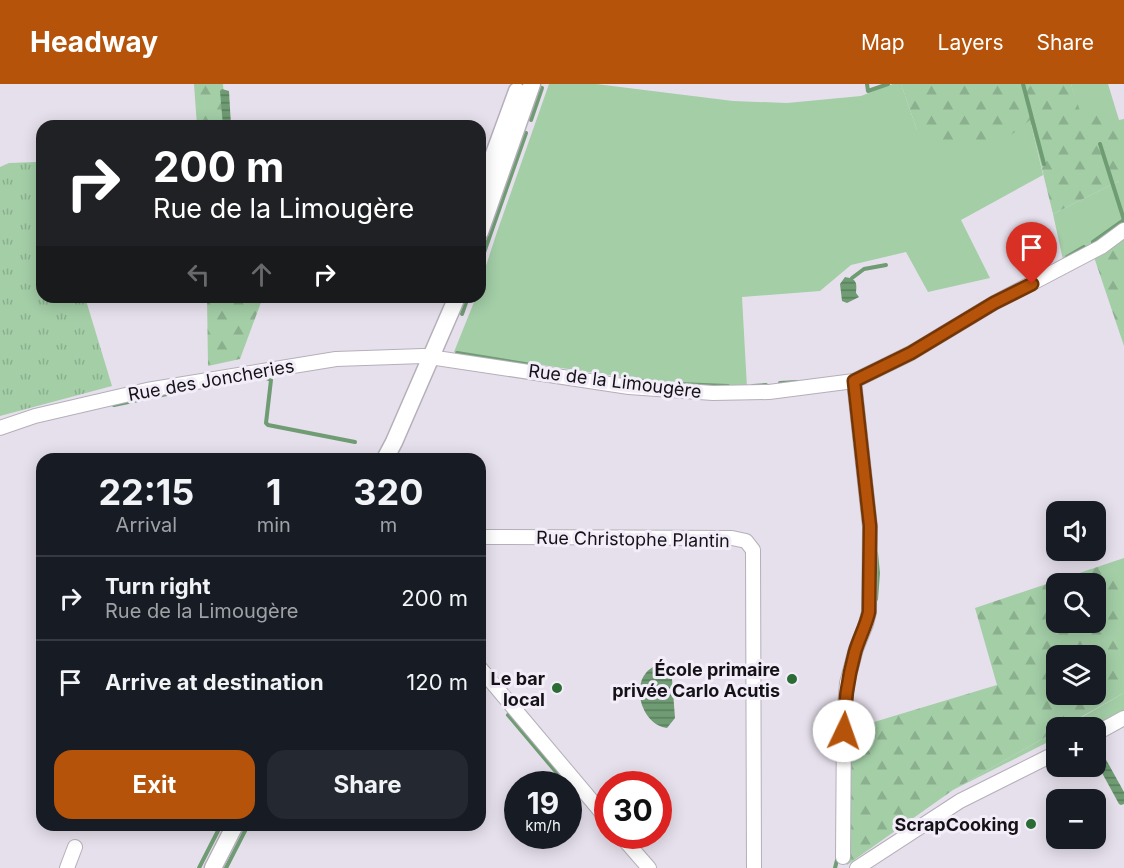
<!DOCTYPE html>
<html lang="en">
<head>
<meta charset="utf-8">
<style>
	:root { --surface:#171b24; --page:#242831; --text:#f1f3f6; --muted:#9ea1a6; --line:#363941; --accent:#b45309 }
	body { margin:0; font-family:Inter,sans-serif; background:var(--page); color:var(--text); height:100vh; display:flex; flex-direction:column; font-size:22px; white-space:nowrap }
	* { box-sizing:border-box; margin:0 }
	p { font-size:20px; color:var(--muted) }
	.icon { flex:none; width:33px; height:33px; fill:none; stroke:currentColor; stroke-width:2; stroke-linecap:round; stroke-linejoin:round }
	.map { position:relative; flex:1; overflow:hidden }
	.drawer { position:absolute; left:36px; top:369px; width:450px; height:378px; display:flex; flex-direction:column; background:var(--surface); border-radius:18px; box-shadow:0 3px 15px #0003 }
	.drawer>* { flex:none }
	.hud { position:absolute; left:36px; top:36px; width:450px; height:183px; border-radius:18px; box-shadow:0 3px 15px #0003; background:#202124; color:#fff; overflow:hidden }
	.buttons { position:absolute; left:1046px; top:417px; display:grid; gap:12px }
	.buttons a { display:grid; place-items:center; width:60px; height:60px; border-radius:12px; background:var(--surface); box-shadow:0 3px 15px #0003; font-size:30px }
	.speed { position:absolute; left:504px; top:687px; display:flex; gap:12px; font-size:30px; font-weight:700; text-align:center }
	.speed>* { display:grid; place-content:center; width:78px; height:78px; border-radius:50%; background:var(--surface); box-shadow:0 3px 15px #0003; line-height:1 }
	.speed small { font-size:15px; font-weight:400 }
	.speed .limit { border:9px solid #d22; background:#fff; color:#111 }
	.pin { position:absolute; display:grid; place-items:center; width:51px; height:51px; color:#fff; margin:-62px -26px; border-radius:50% 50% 50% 0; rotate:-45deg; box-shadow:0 0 6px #0007 }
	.pin .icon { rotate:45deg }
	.me { position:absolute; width:66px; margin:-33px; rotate:3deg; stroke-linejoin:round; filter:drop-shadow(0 0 4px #0008) }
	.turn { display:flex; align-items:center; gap:21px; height:126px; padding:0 18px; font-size:27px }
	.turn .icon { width:78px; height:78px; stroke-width:2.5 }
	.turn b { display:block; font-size:42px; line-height:51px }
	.lanes { display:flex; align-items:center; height:57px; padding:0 18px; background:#0003; justify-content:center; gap:30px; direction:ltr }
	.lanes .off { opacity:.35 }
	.eta { display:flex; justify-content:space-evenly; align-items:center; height:102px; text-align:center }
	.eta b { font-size:36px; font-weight:700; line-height:42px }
	.primary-button { display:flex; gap:12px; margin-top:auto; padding:12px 18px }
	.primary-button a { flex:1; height:69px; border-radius:18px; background:var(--accent); color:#fff; font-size:24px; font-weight:700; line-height:69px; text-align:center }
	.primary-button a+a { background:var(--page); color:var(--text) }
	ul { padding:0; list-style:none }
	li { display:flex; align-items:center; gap:18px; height:84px; padding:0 18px; border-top:2px solid var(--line) }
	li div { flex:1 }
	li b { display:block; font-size:22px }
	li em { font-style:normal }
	header { display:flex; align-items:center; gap:36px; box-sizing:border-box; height:84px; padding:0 30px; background:var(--accent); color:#fff }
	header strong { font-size:28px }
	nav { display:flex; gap:33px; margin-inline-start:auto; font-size:21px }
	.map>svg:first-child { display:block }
	.grass { fill:#a3cea6 }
	.forest { fill:url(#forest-firs); fill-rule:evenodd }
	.park { fill:url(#park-tufts) }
	.water { fill:url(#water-rules) }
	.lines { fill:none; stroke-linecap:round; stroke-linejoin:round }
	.stream { stroke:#6f9c73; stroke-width:4 }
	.minor-casing { stroke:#b5afba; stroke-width:16 }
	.tertiary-casing { stroke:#b5afba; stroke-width:19 }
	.minor { stroke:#fff; stroke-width:14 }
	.tertiary { stroke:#fff; stroke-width:16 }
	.route-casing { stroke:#753606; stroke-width:15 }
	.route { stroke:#b45309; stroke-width:10 }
	.poi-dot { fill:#2b6c35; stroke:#f3edf9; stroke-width:2 }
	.labels { text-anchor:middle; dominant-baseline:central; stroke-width:6; stroke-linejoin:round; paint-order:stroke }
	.street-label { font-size:18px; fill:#141216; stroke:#f3edf9 }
	.poi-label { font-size:18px; font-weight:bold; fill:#141216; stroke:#f3edf9; text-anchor:end }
</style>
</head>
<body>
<header>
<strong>Headway</strong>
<nav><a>Map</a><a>Layers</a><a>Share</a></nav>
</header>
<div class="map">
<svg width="1124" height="784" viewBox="0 0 1124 784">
	<defs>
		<pattern id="forest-firs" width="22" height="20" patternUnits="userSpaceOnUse" patternTransform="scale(1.5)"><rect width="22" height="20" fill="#a3cea6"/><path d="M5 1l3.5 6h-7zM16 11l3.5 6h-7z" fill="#8bb08e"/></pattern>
		<pattern id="park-tufts" width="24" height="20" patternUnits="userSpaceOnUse" patternTransform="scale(1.5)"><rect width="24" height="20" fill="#a3cea6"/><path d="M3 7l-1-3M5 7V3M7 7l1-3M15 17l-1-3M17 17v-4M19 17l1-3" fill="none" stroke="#8bb08e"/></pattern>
		<pattern id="water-rules" width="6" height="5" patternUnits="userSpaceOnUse" patternTransform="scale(1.5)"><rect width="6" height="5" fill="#6f9c73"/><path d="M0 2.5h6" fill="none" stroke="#5a7e5d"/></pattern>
	</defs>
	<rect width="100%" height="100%" fill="#e6e0ec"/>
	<g class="grass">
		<path d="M549 0H596L733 17 787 19 861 12 893 0H901L917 46 1030 35 1043 91 961 136 990 194 928 208 906 168 851 181 820 207 742 213 747 304 662 299 454 268 476 213H480V200L497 148Z"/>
		<path d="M1071 0H1108L1119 36 1124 35V154L1063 176 1053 130 1119 97 1079 27Z"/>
		<path d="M1124 609V628L1097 643 1088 639 1078 643 1063 644Z"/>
		<path d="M1056 647V654L953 706Z"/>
	</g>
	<g class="forest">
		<path d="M194 0H223L226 42H197Z"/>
		<path d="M901 0H1071L1080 27 1119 37V97L1053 130 1030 36 1006 55 977 63 939 59 917 46Z"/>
		<path d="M1124 154V262L1094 173Z"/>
		<path d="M207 213H263L240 275 208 282Z"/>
		<path d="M1124 474V609L1063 643 1056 644V647L953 706 847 781 844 647 997 601 975 524ZM1056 500H1095V538H1056ZM1056 572H1095V610H1056Z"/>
	</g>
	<path class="park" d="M36 78 42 93V213H85L112 302 0 332V83L9 79Z"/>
	<g class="water">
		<path d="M222 5 229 7 231 42H223L220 7Z"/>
		<path d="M845 193C857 195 857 199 856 209L859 213 847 219 842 217 840 200Z"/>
		<path d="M655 582 666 584 672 595 675 634 667 644C640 641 628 594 655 582Z"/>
		<path d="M1099 663 1124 708V720L1121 721 1119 720 1095 676V664Z"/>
	</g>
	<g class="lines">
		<g class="stream">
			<path d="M867 0 868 7 888 0"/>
			<path d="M1023 0 1044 80"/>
			<path d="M531 36 542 4"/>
			<path d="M1100 60 1124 136"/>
			<path d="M1093 158 1124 136"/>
			<path d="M1067 173 1084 163"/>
			<path d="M480 180 526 49"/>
			<path d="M852 194 864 185 886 181"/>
			<path d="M462 230 468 213"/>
			<path d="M457 269 531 281"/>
			<path d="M261 292 271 296 266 339 268 341 355 358"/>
			<path d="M622 295 644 297"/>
			<path d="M780 299 797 298"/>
			<path d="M678 300 728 302"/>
			<path d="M753 302 766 301"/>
			<path d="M114 321 186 306"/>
			<path d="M876 515 878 489 876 469"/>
			<path d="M480 597 481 598"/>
			<path d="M508 631 557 689"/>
			<path d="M199 784 221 741"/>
			<path d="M226 784 248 741"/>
			<path d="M835 784 838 772"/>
		</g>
		<g class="minor-casing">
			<g id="minor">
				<path d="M0 344 35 332 147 306 336 275 423 272 629 303 713 309 769 308 854 297 911 269 994 219 1101 163 1124 146"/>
				<path d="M480 453 732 454 746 457 753 466 754 784"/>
				<path d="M480 584 608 736"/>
				<path d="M1095 650 1124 634"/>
				<path d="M621 752 649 784"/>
				<path d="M843 773 844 635 847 599 856 565 866 540 869 528 870 443 854 297"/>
				<path d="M67 784 75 763"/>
				<path d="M857 784 960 717 1056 669"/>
			</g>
		</g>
		<g class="tertiary-casing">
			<g id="tertiary">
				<path d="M480 108 517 7"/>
				<path d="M480 148 532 0"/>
				<path d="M385 375 394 358 457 213"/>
				<path d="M213 784 235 741"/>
			</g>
		</g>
		<use href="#minor" class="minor"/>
		<use href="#tertiary" class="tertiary"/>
	</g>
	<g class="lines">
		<g class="route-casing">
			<path id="route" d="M844 647C844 620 848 594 855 568 859 554 866 542 869 528L870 442 854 297 911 269 994 219 1032 200"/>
		</g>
		<use href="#route" class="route"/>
	</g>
	<g class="poi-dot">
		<circle cx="792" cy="595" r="6"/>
		<circle cx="557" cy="604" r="6"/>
		<circle cx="1031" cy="740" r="6"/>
	</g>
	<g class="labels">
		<g class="street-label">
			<text transform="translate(211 296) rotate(-10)">Rue des Joncheries</text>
			<text transform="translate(615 297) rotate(7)">Rue de la Limougère</text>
			<text transform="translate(633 455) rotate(1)">Rue Christophe Plantin</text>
		</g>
		<g class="poi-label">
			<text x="780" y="585">École primaire<tspan x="780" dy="21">privée Carlo Acutis</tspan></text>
			<text x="545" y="594">Le bar<tspan x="545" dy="21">local</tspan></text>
			<text x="1019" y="740">ScrapCooking</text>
		</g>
	</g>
</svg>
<div class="buttons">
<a><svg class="icon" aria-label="sound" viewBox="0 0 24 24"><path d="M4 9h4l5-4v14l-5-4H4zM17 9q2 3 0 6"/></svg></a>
<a><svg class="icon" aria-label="search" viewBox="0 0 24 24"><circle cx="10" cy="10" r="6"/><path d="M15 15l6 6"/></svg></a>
<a><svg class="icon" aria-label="layers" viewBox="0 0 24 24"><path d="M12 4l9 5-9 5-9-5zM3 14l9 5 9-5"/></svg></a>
<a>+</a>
<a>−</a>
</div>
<div class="speed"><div>19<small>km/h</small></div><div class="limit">30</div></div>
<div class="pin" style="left:1032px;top:200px;background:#d93025"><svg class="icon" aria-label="arrive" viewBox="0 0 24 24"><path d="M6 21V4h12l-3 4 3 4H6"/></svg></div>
<svg class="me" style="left:844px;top:647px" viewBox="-20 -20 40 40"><circle r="19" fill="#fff"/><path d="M0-13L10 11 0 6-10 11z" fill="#b45309"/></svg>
<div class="hud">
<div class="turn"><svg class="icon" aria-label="right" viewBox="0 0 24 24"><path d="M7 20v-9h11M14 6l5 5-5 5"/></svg><div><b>200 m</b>Rue de la Limougère</div></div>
<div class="lanes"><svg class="icon off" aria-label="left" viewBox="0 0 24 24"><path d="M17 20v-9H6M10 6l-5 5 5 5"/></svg><svg class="icon off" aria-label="ahead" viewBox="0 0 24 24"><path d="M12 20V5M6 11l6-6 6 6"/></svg><svg class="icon" aria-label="right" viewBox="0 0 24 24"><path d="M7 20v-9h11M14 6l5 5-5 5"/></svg></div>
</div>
<section class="drawer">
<div class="eta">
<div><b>22:15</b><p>Arrival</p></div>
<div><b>1</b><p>min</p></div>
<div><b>320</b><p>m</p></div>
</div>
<ul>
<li><svg class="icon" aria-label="right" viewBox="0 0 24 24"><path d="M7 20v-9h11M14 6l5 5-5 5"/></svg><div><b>Turn right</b><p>Rue de la Limougère</p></div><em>200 m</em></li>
<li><svg class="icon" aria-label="arrive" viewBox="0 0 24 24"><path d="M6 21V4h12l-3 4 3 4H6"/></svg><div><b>Arrive at destination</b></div><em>120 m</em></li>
</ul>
<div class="primary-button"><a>Exit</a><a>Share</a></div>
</section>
</div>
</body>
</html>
